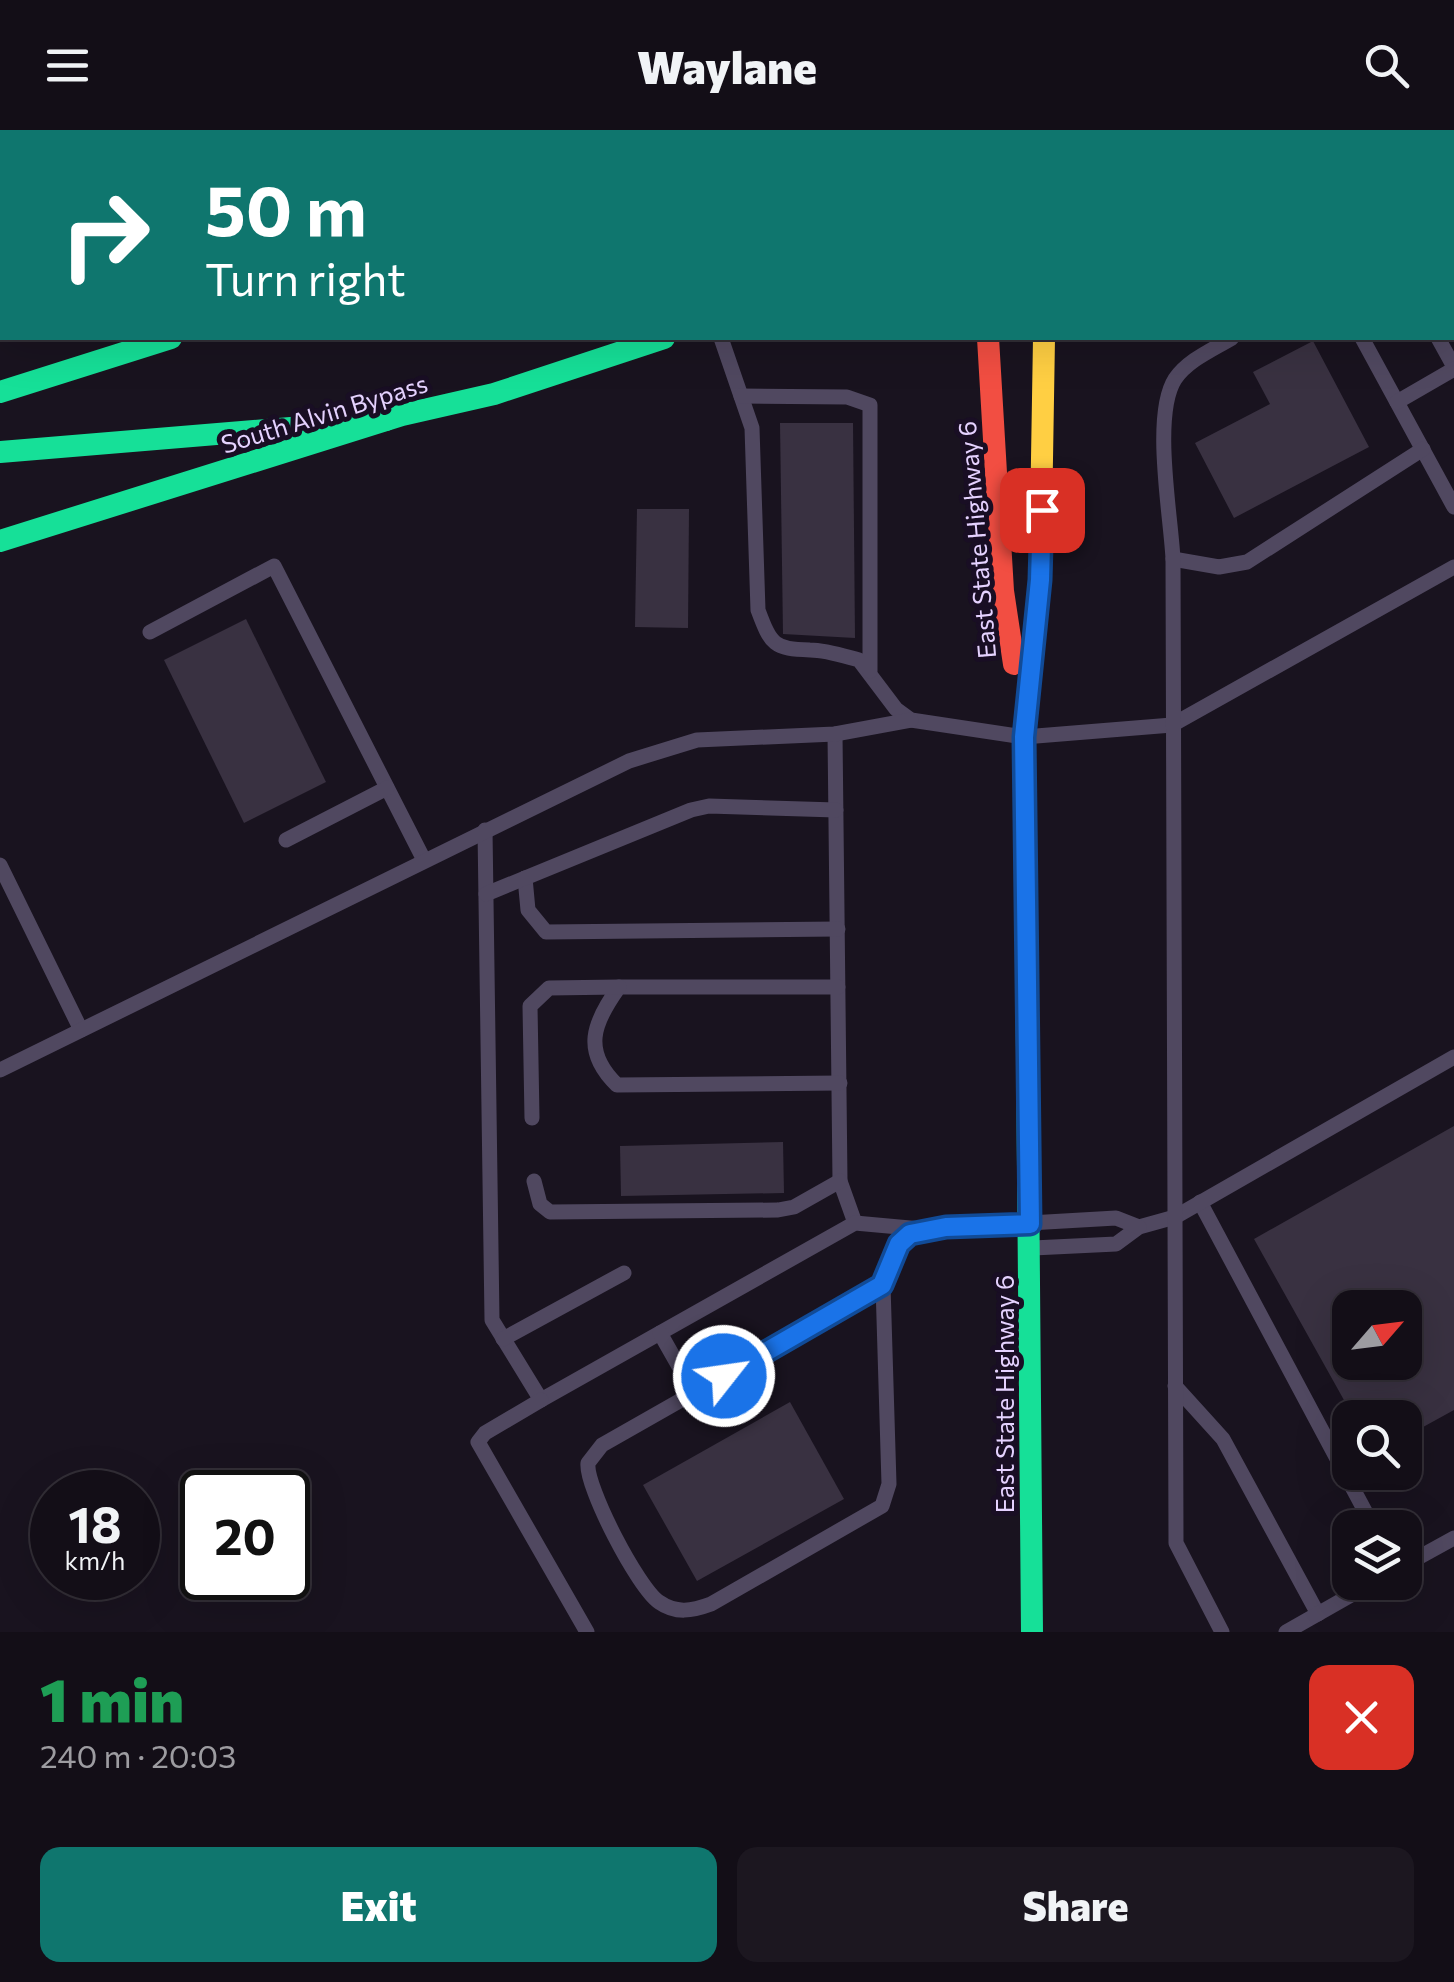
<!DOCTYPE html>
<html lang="en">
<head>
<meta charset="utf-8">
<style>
	:root { --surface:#130e17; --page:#1c1720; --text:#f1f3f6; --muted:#9d9ca1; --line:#322e36; --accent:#0f766e }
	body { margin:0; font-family:Commissioner,sans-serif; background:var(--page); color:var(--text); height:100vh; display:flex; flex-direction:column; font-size:38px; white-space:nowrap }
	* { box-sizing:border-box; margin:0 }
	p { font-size:32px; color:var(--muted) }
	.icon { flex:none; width:55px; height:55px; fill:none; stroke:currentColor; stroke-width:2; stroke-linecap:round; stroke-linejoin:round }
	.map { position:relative; height:1502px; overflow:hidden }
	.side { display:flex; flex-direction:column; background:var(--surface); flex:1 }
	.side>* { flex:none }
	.hud { position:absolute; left:0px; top:0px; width:1455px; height:210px; box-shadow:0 10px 40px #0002,0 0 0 2px var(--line); background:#0f766e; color:#fff; overflow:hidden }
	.needle { width:65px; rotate:62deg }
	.controls { position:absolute; left:1332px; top:1160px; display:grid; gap:20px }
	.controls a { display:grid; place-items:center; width:90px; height:90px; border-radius:20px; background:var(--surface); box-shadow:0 10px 40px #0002,0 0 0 2px var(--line); font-size:50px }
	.speed { position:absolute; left:30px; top:1340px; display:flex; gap:20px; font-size:50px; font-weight:700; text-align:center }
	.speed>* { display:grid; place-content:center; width:130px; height:130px; border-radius:50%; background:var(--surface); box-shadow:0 10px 40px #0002,0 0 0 2px var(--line); line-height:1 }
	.speed small { font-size:25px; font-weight:400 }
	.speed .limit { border:5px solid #111; border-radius:15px; background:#fff; color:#111 }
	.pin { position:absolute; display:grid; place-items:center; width:85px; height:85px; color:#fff; margin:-42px; border-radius:20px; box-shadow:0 5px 15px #0006 }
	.me { position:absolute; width:110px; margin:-55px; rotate:60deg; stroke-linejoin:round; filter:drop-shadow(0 0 8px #0008) }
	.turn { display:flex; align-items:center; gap:35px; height:210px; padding:0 40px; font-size:45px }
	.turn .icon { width:130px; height:130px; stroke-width:2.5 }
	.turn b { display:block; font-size:70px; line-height:85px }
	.round { display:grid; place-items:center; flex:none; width:105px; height:105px; border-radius:20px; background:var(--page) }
	.headline { display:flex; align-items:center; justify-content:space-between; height:170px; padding:0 40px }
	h1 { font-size:60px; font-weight:800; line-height:75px; color:#1e9e55 }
	.cta { display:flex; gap:20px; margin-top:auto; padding:20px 40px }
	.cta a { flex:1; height:115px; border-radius:20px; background:var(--accent); color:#fff; font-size:40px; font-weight:800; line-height:115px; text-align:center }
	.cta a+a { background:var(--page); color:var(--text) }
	header { display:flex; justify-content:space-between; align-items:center; height:130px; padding:0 40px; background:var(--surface); font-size:45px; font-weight:800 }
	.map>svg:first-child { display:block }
	.building { fill:#393141; fill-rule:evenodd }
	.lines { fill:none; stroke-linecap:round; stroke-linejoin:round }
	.lane { stroke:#504860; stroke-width:15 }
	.fast { stroke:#16e098; stroke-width:22 }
	.slow { stroke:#ffcf43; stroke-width:22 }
	.jam { stroke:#f24e42; stroke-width:22 }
	.route-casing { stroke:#114b97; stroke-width:25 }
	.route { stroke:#1a73e8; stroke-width:18 }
	.labels { text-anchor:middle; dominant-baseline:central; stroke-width:10; stroke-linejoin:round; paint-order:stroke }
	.street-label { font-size:25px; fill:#e5d2ff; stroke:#190e24 }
</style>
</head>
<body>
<header><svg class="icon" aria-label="menu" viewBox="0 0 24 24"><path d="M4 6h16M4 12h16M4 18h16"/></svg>Waylane<svg class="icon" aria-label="search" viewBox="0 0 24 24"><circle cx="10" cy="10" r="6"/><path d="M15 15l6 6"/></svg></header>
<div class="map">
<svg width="1454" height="1502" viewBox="0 0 1454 1502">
	<rect width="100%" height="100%" fill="#19131f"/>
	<g class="building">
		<path d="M1313 211 1369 317 1234 388 1195 313 1270 274 1253 242Z"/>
		<path d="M780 293H853L855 508 783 504Z"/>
		<path d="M637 379H689L688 498 635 497Z"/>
		<path d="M246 489 326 652 244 693 164 530Z"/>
		<path d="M1454 996V1280L1405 1307V1288H1354L1254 1109ZM1350 1178H1405V1232H1350Z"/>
		<path d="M783 1012 784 1063 621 1066 620 1016Z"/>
		<path d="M790 1272 844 1369 697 1451 643 1355Z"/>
	</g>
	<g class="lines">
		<g class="lane">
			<path d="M37 2 45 0"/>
			<path d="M0 13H2"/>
			<path d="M1452 58 1454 57"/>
			<path d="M721 208 752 298 758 480C771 515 774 519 810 520 826 520 844 526 859 530L896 579 911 590 1024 607 1172 595 1454 437"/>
			<path d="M1362 208 1454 377"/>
			<path d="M1438 208 1454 237"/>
			<path d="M741 266 847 267 870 275V541"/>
			<path d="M1397 272 1454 239"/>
			<path d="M1173 429 1219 437 1247 432 1423 319"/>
			<path d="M150 502 274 436 424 730"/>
			<path d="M835 604 840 1051 855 1093"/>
			<path d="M485 700 492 1190 541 1270 855 1093 921 1099"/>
			<path d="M286 710 387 658"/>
			<path d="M0 735 81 900"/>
			<path d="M525 748 528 780 546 802 838 799"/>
			<path d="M486 764 691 680 709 676 836 680"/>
			<path d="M838 857H619C593 893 582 921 617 955L840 953"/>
			<path d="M0 940 629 631 697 610 835 604 911 590"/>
			<path d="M532 988 530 876 549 858 619 857"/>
			<path d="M534 1051 540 1074 550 1082 778 1080 794 1077 840 1051"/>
			<path d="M1200 1072 1374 1398"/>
			<path d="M1033 1118 1116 1114 1139 1097 1175 1087 1454 927"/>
			<path d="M883 1155 889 1354 882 1376 711 1474C692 1481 676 1484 659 1472 638 1458 585 1356 588 1333L602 1315 883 1155 899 1114 923 1099 1116 1088 1139 1097"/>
			<path d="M660 1203 694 1263"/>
			<path d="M503 1209 624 1143"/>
			<path d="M1175 1256 1223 1309 1318 1484"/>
			<path d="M541 1270 485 1303 478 1312 587 1502"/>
			<path d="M1405 1435 1454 1408"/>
			<path d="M1222 1502 1176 1413 1173 429C1171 386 1152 285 1175 249 1188 230 1212 220 1232 208"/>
			<path d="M1286 1502 1374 1452"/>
		</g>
		<g class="fast">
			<path d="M122 2 126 0"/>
			<path d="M524 2 532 0"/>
			<path d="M1310 2 1318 0"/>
			<path d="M0 74 2 73"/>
			<path d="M0 174 2 173"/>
			<path d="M0 262 171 208"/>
			<path d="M0 322 386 290"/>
			<path d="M0 411 402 285 494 264 664 208"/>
			<path d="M1026 804 1032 1502"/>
		</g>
		<g class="slow">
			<path d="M973 0V2"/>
			<path d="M814 2 822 0"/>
			<path d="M1026 804 1024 607 1040 450 1044 208"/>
		</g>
		<g class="jam">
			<path d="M1038 0V2"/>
			<path d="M988 208 1003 461 1014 534"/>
		</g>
	</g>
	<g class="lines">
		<g class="route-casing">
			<path id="route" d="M724 1246 882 1155 899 1114 910 1104 946 1097 1030 1094 1024 607 1040 450 1042 380"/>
		</g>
		<use href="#route" class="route"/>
	</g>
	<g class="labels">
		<g class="street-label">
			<text transform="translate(324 283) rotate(-17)">South Alvin Bypass</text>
			<text transform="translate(976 410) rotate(-95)">East State Highway 6</text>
			<text transform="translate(1004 1264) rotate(-90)">East State Highway 6</text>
		</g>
	</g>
</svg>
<div class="controls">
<a><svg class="needle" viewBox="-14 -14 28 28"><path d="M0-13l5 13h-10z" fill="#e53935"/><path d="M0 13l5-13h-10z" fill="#9d9ca1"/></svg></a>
<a><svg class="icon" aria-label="search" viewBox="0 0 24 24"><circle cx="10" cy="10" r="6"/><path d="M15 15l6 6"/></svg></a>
<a><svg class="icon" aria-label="layers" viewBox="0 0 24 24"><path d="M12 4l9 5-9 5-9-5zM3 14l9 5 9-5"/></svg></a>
</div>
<div class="speed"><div>18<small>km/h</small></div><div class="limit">20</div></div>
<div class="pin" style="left:1042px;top:380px;background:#d93025"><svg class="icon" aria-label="arrive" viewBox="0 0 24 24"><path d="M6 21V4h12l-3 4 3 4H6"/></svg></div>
<svg class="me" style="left:724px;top:1246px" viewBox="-20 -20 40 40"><circle r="17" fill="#1a73e8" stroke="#fff" stroke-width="3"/><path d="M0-11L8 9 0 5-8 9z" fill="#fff"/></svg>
<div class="hud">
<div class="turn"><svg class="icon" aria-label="right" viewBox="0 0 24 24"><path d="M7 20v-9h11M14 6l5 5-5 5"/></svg><div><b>50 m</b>Turn right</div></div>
</div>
</div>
<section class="side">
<div class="headline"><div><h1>1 min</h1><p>240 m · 20:03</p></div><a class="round" style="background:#d93025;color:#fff"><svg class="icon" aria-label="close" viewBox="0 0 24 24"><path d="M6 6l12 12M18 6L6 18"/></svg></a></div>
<div class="cta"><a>Exit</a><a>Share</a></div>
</section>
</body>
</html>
